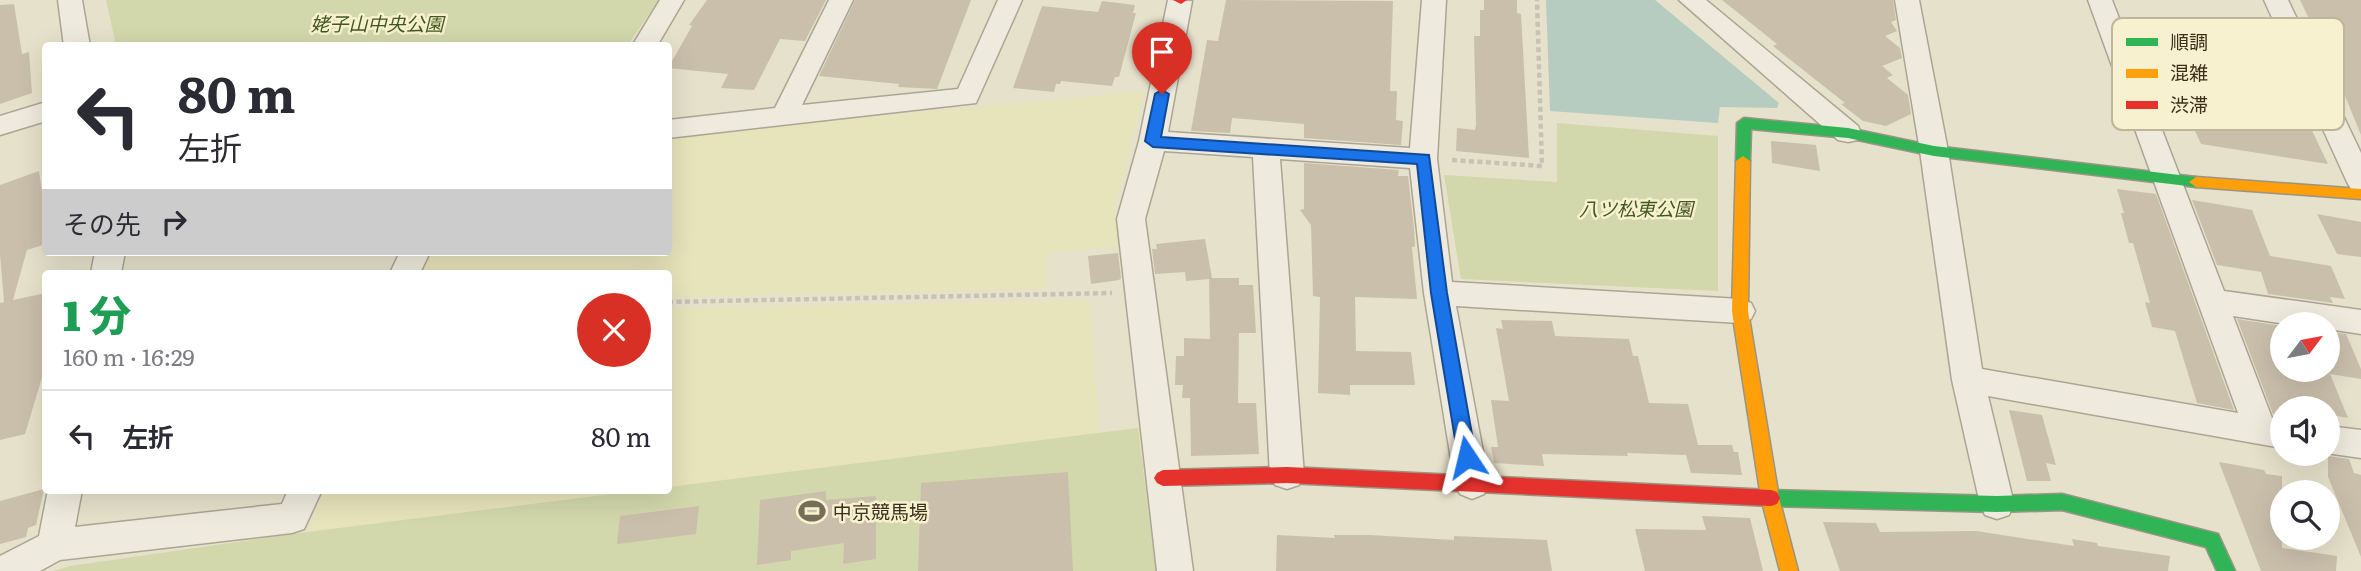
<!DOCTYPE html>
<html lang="ja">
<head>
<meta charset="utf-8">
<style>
	:root { --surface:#fff; --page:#f2f2f3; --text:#2b2b33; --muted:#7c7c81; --line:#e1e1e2 }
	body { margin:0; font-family:Literata,"Noto Sans JP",serif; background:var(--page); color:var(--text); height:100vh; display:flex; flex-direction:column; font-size:26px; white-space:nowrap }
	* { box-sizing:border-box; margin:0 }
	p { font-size:23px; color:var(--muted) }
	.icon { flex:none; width:38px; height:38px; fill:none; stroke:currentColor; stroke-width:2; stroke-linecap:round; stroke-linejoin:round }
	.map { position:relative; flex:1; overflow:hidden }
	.panel { position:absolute; left:42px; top:270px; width:630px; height:224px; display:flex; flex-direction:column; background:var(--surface); border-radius:7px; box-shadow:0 7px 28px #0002 }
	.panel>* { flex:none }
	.hud { position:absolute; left:42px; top:42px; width:630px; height:214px; border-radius:7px; box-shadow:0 7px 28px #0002; background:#fff; color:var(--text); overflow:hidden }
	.needle { width:46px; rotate:58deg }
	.fabs { position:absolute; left:2270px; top:312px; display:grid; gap:14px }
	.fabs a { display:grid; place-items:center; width:70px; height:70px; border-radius:50%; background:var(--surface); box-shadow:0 7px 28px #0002; font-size:35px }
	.pin { position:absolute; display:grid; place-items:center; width:60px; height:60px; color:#fff; margin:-72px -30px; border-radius:50% 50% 50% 0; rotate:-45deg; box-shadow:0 0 7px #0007 }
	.pin .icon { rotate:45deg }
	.me { position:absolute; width:77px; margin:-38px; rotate:350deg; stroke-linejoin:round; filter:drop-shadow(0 0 5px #0008) }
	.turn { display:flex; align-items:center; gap:24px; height:147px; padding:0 21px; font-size:32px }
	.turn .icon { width:91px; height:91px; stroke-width:2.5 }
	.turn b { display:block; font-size:49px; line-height:60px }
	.then { display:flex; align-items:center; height:66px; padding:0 21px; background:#0003; gap:14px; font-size:26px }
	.round { display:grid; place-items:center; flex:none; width:74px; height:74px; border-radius:37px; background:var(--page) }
	.summary { display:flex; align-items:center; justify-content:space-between; height:119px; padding:0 21px }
	h1 { font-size:42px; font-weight:800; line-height:52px; color:#1e9e55 }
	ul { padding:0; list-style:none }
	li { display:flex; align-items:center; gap:21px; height:91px; padding:0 21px; border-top:2px solid var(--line) }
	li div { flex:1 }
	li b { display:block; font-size:26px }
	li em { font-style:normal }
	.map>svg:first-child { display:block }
	.farmland { fill:#e7e3ba }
	.green { fill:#d2d8ab }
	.water { fill:#b7ccc1 }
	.building { fill:#cabfab }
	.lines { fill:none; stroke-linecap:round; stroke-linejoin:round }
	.street-casing { stroke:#aba594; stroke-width:3 }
	.fast-casing { stroke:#9a9484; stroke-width:3 }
	.slow-casing { stroke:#9a9484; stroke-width:3 }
	.jam-casing { stroke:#9a9484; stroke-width:3 }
	.path { stroke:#c6c2b4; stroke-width:4.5; stroke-dasharray:5 3.5; stroke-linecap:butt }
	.street { fill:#eeeadd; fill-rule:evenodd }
	.fast { fill:#30b455; fill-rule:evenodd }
	.slow { fill:#ff9f0a; fill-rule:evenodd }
	.jam { fill:#e5322d; fill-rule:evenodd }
	.route { fill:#1a73e8; stroke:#114b97; stroke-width:2 }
	.labels { text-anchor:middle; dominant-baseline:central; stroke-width:5; stroke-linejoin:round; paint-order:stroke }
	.park-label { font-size:19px; font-style:italic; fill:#435820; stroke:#f8f1cf }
	.poi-label { font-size:19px; fill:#3a2e1c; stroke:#f8f1cf; text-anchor:start }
	.key { fill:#f8f1cf; stroke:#bfb699; stroke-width:2 }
	.key-label { font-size:19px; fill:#3a2e1c }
</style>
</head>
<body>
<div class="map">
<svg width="2361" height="571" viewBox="0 0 2361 571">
	<rect width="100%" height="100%" fill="#e6e1ca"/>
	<g class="farmland">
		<path d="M1145 91 1115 206 1120 246 1047 253 1046 289 669 297 668 273H420L430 252H668L669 136Z"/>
		<path d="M1090 300 1099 433 669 487 668 308Z"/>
		<path d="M325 490H643L307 532Z"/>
	</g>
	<g class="green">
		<path d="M106 0H659L627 46 116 45Z"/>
		<path d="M1557 123 1718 136V291L1461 279 1444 175 1557 182Z"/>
		<path d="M1138 428 1156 571H53L70 566 307 532 643 490H668L669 487Z"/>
	</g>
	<path class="water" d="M1546 0H1655L1779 103 1777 108 1720 107 1718 123 1550 111Z"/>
	<g class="building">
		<path d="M707 0H826L805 41 780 39 754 90 721 88 728 74 668 68 692 26 689 25Z"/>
		<path d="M855 0H971L937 89 898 87 899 84 819 76Z"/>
		<path d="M1226 0 1393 1 1390 91H1397L1396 120 1403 121 1401 145 1304 138V124L1232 118 1230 133 1191 131 1207 40 1218 41Z"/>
		<path d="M1484 0H1517V13L1521 14 1529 158 1456 151 1457 128 1475 130 1476 125 1474 36H1480V10H1484Z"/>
		<path d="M1722 0H1893L1896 20 1891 22 1897 31 1885 36 1900 48 1902 58 1882 66 1893 75 1887 78 1908 95 1911 114 1886 126 1863 121 1841 104 1845 103 1773 46 1777 44Z"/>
		<path d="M2300 0H2361V135L2319 32 2315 31Z"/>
		<path d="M1102 1 1135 5 1133 13H1136L1119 77H1115L1112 86 1061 81 1060 84H1056L1054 92 1013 88 1042 6 1098 12Z"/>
		<path d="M14 4 22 54 29 52 32 93 0 104V5Z"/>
		<path d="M2176 68 2291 87 2328 164 2201 144 2180 98 2184 99Z"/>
		<path d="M1771 141 1816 145 1820 171 1772 163Z"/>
		<path d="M1304 163 1399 170 1398 176H1408L1414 228 1415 247H1412L1417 299 1355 297 1356 351 1411 352 1415 385H1350V395L1318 393 1320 297 1313 296 1311 225 1300 210 1304 209Z"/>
		<path d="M39 171 46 220V244L27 250 13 300 46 293V364L25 434 0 440V303L4 302 0 254V185Z"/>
		<path d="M2117 189 2156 194 2234 410 2197 403 2175 331 2152 327 2145 302 2150 303 2133 243H2129L2121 213H2124Z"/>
		<path d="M2192 200 2252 210 2270 256 2331 266 2345 299 2330 297 2333 303 2268 294 2261 272 2217 265Z"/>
		<path d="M2317 214 2361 222V257L2337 254Z"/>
		<path d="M1205 239 1212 278H1239V285H1253L1256 333H1239L1238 403H1256L1259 454 1191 456 1190 398H1182L1183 385H1175L1176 356H1184V338L1210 339 1209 279 1186 281 1185 272 1155 274 1152 249H1157L1156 244Z"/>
		<path d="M1118 253 1121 278 1119 280 1091 284 1088 256Z"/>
		<path d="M2237 319 2282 326V369H2328V332L2346 334 2361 369V379L2330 374 2348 418 2331 415 2335 424H2328V408H2282V415L2273 414Z"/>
		<path d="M1501 320 1552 321 1555 336 1629 339 1633 356H1638L1649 403 1688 404 1698 445H1732L1734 452H1738L1742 475 1691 473 1686 455 1627 453 1628 456 1542 454 1544 466 1494 463 1491 447H1498L1491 400 1509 401 1496 328 1503 329Z"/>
		<path d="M2009 410 2042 415 2056 465 2046 463 2051 481H2027Z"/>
		<path d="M2328 456 2349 459 2354 473 2361 475V557L2328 477Z"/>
		<path d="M2219 462 2264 470 2266 474 2282 476V548L2337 556 2336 571H2261Z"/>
		<path d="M1068 472 1073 571H918L921 483Z"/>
		<path d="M44 489 36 525 28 528 26 537 0 544V501Z"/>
		<path d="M826 491V500L876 496V559L843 564 844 543 791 551V560L757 565 760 500Z"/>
		<path d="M699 506 696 534 617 544 620 516Z"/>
		<path d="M1702 516 1750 518 1763 571H1645L1635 529 1706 530Z"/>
		<path d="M1823 522 1876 523 1880 532 1976 531 2074 546 2072 539 2097 543 2098 546 2170 556 2168 571H1840Z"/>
		<path d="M1277 535 1335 538 1334 535H1370L1454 540V536L1547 540 1552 571H1276Z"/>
	</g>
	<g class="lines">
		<g class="street-casing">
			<g id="street">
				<path d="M58 0H82L90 46H64Z"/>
				<path d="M660 0H684L657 46H632Z"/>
				<path d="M829 0H853L802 105 958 89 998 0H1022L976 103 668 138V120L775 108Z"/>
				<path d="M1168 0 1192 1 1168 132 1410 148 1422 0H1446L1437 159 1452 282 1740 299 1751 303 1755 311 1751 319 1740 323 1456 306 1489 484 1484 494 1472 499 1460 494 1455 484 1424 293 1410 168 1280 159 1304 475 1299 485 1287 489 1275 485 1270 475 1253 157 1164 151 1145 219 1193 571H1157L1117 219 1139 141Z"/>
				<path d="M1679 0H1706L1858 126 1861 133 1858 140 1848 142 1838 140Z"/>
				<path d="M1895 0H1919L1948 151 1982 369 2238 413 2088 0H2112L2224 291 2361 310V334L2328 329V324H2286L2233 316 2272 418 2282 420V448L1988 396 2014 504 2009 515 1997 519 1985 515 1980 504 1952 380 1920 151Z"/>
				<path d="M2264 0H2288L2361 153V192L2351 189 2347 182Z"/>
				<path d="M46 102V121L0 135V116Z"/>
				<path d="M95 252H125L121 273H91Z"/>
				<path d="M400 252H430L420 273H390Z"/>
				<path d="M2328 426 2361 430V458L2326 453Z"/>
				<path d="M48 490H82L75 527 282 504 288 490H322L304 529 292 533 60 560 40 571H0V556L39 536Z"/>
			</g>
		</g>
		<g class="fast-casing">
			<g id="fast">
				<path d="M1744 118 1848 128 1934 146 2196 177 2203 182 2196 187 1934 156 1848 138 1751 129 1750 161 1743 166 1736 161 1737 123Z"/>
				<path d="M1771 490 1997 496 2062 494 2218 534 2235 571H2217L2206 547 2062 510 1997 512 1771 506 1765 504 1762 498 1765 492Z"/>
			</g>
		</g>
		<g class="slow-casing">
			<g id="slow">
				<path d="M1743 156 1750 161 1748 311 1779 498 1798 571H1780L1761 498 1732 311 1736 161Z"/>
				<path d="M2196 177 2361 189V199L2196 187 2189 182Z"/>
			</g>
		</g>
		<g class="jam-casing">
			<g id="jam">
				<path d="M1173 0H1187L1181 4Z"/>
				<path d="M1287 467 1771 490 1777 492 1780 498 1777 504 1771 506 1287 483 1163 486 1157 483 1154 478 1157 473 1163 470Z"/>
			</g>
		</g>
		<g class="path">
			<path d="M1452 160 1542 166 1537 0"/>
			<path d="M668 302 1112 293"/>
		</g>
		<use href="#street" class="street"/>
		<use href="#fast" class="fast"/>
		<use href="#slow" class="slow"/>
		<use href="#jam" class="jam"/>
	</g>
	<path class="route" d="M1162 90 1169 94 1161 137 1429 155 1447 293 1476 457 1473 462 1467 464 1461 462 1458 457 1431 293 1417 164 1153 147 1145 141 1155 94Z"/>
	<defs>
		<g id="stadium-bare" transform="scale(2.1)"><path d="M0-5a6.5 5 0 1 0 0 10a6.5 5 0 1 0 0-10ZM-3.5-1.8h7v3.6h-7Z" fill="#766d59" stroke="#f8f1cf" stroke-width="2.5" paint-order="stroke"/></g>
	</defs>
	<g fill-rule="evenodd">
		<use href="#stadium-bare" x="812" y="511"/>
	</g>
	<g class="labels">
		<g class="park-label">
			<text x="377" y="23">姥子山中央公園</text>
			<text x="1636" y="208">八ツ松東公園</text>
		</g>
		<g class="poi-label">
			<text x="833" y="511">中京競馬場</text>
		</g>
	</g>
	<rect x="2112" y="18" width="232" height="112" rx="10" class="key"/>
	<rect x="2126" y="38" width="32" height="8" fill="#30b455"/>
	<rect x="2126" y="69" width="32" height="9" fill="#ff9f0a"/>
	<rect x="2126" y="101" width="32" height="8" fill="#e5322d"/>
	<g class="key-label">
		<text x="2170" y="49">順調</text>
		<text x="2170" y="80">混雑</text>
		<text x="2170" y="112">渋滞</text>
	</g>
</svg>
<div class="fabs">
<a><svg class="needle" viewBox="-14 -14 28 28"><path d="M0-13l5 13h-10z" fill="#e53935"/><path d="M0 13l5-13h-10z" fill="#7c7c81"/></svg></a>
<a><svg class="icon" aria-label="sound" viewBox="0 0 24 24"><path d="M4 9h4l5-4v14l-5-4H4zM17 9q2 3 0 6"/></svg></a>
<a><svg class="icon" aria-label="search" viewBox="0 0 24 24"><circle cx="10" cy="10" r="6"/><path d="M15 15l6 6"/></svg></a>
</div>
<div class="pin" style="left:1162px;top:94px;background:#d93025"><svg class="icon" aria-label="arrive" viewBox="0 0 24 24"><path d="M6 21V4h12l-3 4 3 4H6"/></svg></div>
<svg class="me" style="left:1467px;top:457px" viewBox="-20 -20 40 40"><path d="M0-17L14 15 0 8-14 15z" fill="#1a73e8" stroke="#fff" stroke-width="4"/></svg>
<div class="hud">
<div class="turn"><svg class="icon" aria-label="left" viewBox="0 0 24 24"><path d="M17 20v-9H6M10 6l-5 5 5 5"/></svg><div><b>80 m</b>左折</div></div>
<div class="then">その先<svg class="icon" aria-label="right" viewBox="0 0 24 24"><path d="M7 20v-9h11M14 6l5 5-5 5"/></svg></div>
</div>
<section class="panel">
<div class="summary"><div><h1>1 分</h1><p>160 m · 16:29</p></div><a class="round" style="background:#d93025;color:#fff"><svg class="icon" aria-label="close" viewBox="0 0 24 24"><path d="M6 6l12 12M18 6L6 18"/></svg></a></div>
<ul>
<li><svg class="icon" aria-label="left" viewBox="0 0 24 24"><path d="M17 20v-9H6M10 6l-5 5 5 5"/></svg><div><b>左折</b></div><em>80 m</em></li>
</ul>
</section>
</div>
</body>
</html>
